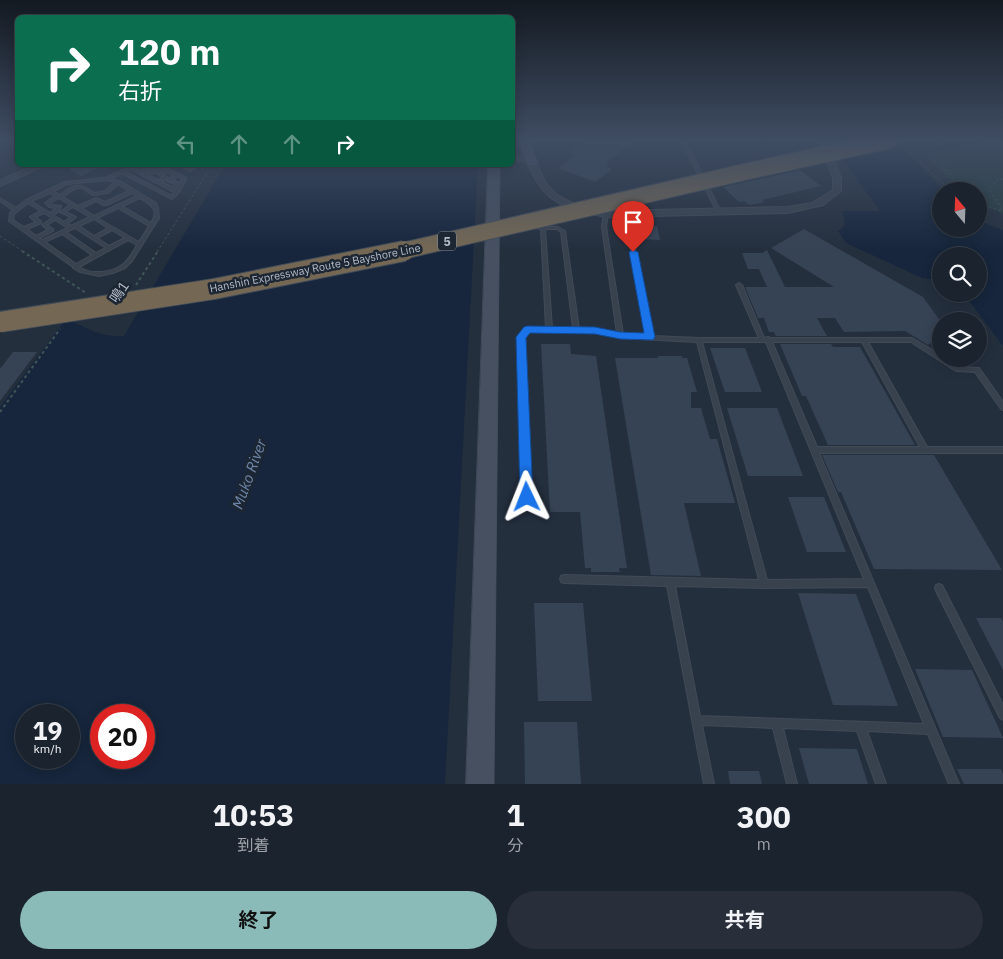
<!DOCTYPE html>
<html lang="ja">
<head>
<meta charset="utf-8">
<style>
	:root { --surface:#1b232e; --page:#282f3a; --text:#f1f3f6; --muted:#a0a4aa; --line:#39404a; --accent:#8bbbb9 }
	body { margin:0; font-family:"IBM Plex Sans","Noto Sans JP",sans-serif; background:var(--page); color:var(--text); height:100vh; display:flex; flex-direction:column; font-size:19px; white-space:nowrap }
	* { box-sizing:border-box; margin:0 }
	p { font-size:16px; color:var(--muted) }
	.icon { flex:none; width:28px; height:28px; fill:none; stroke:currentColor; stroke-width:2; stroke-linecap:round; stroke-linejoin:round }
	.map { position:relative; height:784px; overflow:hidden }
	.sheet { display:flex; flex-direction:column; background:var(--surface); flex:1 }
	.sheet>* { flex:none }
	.banner { position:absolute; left:15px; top:15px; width:500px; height:152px; border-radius:8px; box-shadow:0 2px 12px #0003,0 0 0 1px var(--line); background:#0b6e4f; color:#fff; overflow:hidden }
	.needle { width:32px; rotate:341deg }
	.buttons { position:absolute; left:932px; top:182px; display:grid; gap:10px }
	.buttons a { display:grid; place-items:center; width:55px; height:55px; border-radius:50%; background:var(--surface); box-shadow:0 2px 12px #0003,0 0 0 1px var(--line); font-size:25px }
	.speed { position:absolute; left:15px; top:704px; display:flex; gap:10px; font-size:25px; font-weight:700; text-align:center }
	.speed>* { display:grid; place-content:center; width:65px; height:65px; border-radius:50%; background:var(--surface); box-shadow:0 2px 12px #0003,0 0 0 1px var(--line); line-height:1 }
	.speed small { font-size:12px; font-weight:400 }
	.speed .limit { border:8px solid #d22; background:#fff; color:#111 }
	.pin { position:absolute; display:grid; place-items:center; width:42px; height:42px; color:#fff; margin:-51px -21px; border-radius:50% 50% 50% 0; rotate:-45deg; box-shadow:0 0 5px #0007 }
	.pin .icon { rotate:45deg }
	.me { position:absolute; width:55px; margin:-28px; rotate:358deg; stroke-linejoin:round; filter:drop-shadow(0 0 4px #0008) }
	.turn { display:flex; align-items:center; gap:18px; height:105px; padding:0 20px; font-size:22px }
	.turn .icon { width:65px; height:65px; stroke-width:2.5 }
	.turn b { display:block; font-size:35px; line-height:42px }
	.lanes { display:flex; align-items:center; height:48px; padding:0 20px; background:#0003; justify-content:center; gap:25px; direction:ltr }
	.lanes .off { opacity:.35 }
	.eta { display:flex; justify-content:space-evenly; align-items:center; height:85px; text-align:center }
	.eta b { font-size:30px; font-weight:700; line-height:35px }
	.cta { display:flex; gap:10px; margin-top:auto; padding:10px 20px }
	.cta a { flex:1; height:58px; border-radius:30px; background:var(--accent); color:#111; font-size:20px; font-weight:700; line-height:58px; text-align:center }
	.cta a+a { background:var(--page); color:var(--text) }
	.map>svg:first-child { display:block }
	.green { fill:#263c3f }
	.water { fill:#17263c; fill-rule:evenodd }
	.building { fill:#364354 }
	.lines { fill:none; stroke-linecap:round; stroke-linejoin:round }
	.lane-casing { stroke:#414a57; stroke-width:2 }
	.street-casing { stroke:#414a57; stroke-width:2 }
	.secondary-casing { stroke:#414a57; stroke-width:1 }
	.path-far1 { stroke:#3f5557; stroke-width:1; stroke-dasharray:2.5 2.5; stroke-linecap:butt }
	.path { stroke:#3f5557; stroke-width:2; stroke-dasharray:3 3; stroke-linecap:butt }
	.lane { fill:#38414e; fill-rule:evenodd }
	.street { fill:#38414e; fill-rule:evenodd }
	.secondary { fill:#465061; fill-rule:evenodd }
	.highway-bridge-far1-casing { stroke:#434c59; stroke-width:18; stroke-linecap:butt }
	.highway-bridge-casing { stroke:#434c59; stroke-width:22; stroke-linecap:butt }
	.highway-bridge-far1 { stroke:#746855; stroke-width:16 }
	.highway-bridge { stroke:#746855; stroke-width:20 }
	.route { fill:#1a73e8; stroke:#114b97 }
	.labels { text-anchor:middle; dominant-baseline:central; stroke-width:5; stroke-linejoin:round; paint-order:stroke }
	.far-street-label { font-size:11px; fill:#b4bcc9; stroke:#1d2633 }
	.shield { fill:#1d2633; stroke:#878f9c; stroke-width:1 }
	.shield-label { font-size:12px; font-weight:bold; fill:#b4bcc9 }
	.street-label { font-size:14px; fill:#b4bcc9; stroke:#1d2633 }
	.water-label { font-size:15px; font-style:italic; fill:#6d86a8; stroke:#1d2633 }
</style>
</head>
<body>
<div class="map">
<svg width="1003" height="784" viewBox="0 0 1003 784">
	<rect width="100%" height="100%" fill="#242f3e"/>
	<path class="green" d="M987 140H1003V214L979 202V191H961L924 154Z"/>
	<g class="water">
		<path d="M832 140H893L944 191H941V229H979V221L1003 230V346L964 294H979V290L983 291 982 287H979V256H941V281L922 278 846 243 838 231C847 226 845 220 842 211H880L845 163Z"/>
		<path d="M225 165H478L445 784H0V407L67 318C85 328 102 338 124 336ZM26 715H69V758H26ZM101 715H144V758H101Z"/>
	</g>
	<g class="building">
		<path d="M587 140H636L606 162 610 164 606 167 612 169 595 182 558 168 576 155 569 152Z"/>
		<path d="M79 165H105L81 176 69 169Z"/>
		<path d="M800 170 821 186 762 200 765 202 749 205 744 201 739 202 723 187Z"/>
		<path d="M639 226H657L660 240 641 239Z"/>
		<path d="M804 229 923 297 941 322V335L928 345 905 331 844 332 835 318H817L827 336H776L774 332H769L764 318H758L745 287H767L759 269H748L742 253H762L767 250 785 287H834L771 248Z"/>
		<path d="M541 344H570L571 354 596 356 627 568H619L620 572H591V568H585L580 512H550Z"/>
		<path d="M780 344H831L833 347H860L915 445H828L806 396H802Z"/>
		<path d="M710 348H745L762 392H725Z"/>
		<path d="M13 352H37L0 401V369Z"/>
		<path d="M658 356H682V358H687L697 392H691V408H701L710 439H717L735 503H684L701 576 651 575 615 358H658Z"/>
		<path d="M727 408H777L803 476H748Z"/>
		<path d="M822 455H934L1002 570 874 569 841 492H838Z"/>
		<path d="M788 497H824L846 552H807Z"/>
		<path d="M798 593 856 594 898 706 833 705Z"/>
		<path d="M534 603H583L592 701H538Z"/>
		<path d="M976 618H1001L1003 621V670Z"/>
		<path d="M915 669 972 670 1003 738 943 737Z"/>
		<path d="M524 722H577L581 784H525Z"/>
		<path d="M799 748 857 749 868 784H809Z"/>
		<path d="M957 769H1001L1003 774V784H964Z"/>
		<path d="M728 771H759L762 784H730Z"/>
	</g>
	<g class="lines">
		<g class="lane-casing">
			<g id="lane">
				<path d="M681 140H685L721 212V213H719L717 212Z"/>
				<path d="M933 140H937L939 144 938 145H936Z"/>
				<path d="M134 165H139L136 169 158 180 163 178 158 174 165 170 156 165H161L186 178C184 186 178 195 172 199L122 173 110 179 120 181 156 203 158 208 159 218 132 261 125 268 113 273 99 276 80 272 73 268V267L9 221 10 213 13 210 0 201V198L16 208 26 200 65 182 105 178ZM132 169 133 170 174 192 171 196 126 172ZM168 172 174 175 167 179V181L175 184 173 187V188H177L179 185 176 189 161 182 168 178 163 174ZM178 176 182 179 180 183 172 180ZM105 180 115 182 105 191 94 193C80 182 73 184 60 195L53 191 68 184ZM118 184 129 191 105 202 96 198 78 206 63 197C68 193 75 186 82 188 86 189 89 194 93 195L108 193ZM50 193 55 196 45 203 49 207 56 208 50 213 31 201ZM132 193 137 196 94 216 82 208 96 201 103 205H107ZM59 198 70 205 60 212 71 217 64 222 53 215 58 212 61 207V206L52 205 50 203ZM140 198C151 204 160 210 151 223L122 206ZM28 203 41 211 30 217 36 222 24 227 13 220 14 214ZM73 207 90 217 71 226 67 224 76 217 65 212ZM118 208 149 226 139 242 97 218ZM44 213 52 218 42 225 48 230 36 236 27 229 41 223V221L35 217ZM94 219 108 228 94 236 79 226ZM55 220 68 228 42 240 39 238 53 231V229L47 225ZM75 228 106 248 96 253 66 232ZM112 230 125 238 109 246 97 238ZM62 234 92 255 76 264 45 242ZM128 240 137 245C133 252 129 260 122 265 111 273 91 275 79 267Z"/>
				<path d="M148 165H153L161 170 159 173H149L147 172 149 170H143L141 169Z"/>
				<path d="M604 213H606L608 214 606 227 623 334 647 335 624 214 626 213 628 214 653 336 699 338H759L736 285 739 283 742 285 764 338 768 337 770 338H912L941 355V359H946L959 367 979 368 1003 402V410L1001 409 975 372 956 371 911 342H868L927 447H1003V453H819L959 784H949L928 734 867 731 886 784H876L857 731 783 728 797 784H787L773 728 702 725 714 784H704L667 586 564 583 561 582 560 579 561 576 564 575 759 580 697 342 620 338 595 333 529 331 524 337 531 497 530 499 527 500 524 499 523 497 518 337 525 328H546L541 229 533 228 531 227 533 226 558 227 565 231 579 329H595L617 333 602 227ZM545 229H557L561 232 573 328H552ZM702 342H766L864 579 767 580ZM772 342H862L920 447H817ZM675 586 764 588 868 587 924 724 700 716Z"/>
				<path d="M939 584 942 585 1003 705V720L1000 718 936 591 935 588 936 585Z"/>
			</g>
		</g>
		<g class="street-casing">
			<g id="street">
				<path d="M818 140H826L841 178V191L823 205 788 213 606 217C580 212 552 207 538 183 533 177 531 169 527 162L512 160V155L533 158C539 166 541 175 546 183 560 203 584 207 606 211L788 207 812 203 833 190V178Z"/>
				<path d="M35 165H46L0 186V180Z"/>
				<path d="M178 165H201L190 171Z"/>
			</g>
		</g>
		<g class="secondary-casing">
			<g id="secondary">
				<path d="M518 140H529L538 163 536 165H528Z"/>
				<path d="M488 165H500L494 784H466Z"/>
			</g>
		</g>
		<g class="path-far1">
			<path d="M945 142 957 140"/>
			<path d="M902 145 951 191"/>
			<path d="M938 151 945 168 965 191"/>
			<path d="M1003 179H998L989 189 1003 211"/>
			<path d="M979 205 1003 211"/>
			<path d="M0 236 24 252"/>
			<path d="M157 252 212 165"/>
		</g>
		<g class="path">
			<path d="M22 251 86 293"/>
			<path d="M136 285 158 251"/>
			<path d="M0 412 60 329"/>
		</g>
		<use href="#lane" class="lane"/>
		<use href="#street" class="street"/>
		<use href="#secondary" class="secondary"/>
		<g class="highway-bridge-far1-casing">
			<path id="highway-bridge-far1" d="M398 252 753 170 890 140"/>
		</g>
		<g class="highway-bridge-casing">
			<path id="highway-bridge" d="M0 322 214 289 404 251"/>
		</g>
		<use href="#highway-bridge-far1" class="highway-bridge-far1"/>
		<use href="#highway-bridge" class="highway-bridge"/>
	</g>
	<linearGradient id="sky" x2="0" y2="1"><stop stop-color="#141a22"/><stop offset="0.56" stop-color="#3f4d63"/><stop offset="1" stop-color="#3f4d63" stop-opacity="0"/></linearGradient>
	<rect width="1003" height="250" fill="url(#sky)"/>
	<path class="route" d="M633 250 638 252 655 337 653 340 620 339 595 334 530 333 526 338 533 497 531 501 527 503 522 501 520 497 516 337 524 327 527 326 595 327 620 332 644 333 629 252Z"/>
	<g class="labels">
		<g class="far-street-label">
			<text transform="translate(315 268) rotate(-11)">Hanshin Expressway Route 5 Bayshore Line</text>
		</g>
		<rect class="shield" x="438" y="231.5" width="18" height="19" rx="4"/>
		<g class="shield-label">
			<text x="447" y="241">5</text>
		</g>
		<g class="street-label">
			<text transform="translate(119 292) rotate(-56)">鳴1</text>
		</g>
		<g class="water-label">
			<text transform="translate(249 474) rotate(-70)">Muko River</text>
		</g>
	</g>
</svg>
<div class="buttons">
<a><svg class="needle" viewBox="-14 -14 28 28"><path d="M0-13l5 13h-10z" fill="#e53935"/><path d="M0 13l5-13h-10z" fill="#a0a4aa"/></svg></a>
<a><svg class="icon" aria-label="search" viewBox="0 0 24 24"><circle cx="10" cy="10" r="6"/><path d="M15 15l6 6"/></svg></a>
<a><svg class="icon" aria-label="layers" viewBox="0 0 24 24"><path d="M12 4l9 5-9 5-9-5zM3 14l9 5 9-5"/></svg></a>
</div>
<div class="speed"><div>19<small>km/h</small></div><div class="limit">20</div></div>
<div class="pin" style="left:633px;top:252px;background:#d93025"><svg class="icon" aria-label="arrive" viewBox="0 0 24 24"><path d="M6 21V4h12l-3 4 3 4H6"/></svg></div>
<svg class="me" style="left:527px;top:497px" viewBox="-20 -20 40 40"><path d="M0-17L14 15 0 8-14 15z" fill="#1a73e8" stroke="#fff" stroke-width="4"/></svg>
<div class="banner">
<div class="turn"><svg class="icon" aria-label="right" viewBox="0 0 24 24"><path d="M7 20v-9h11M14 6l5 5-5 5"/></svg><div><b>120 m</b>右折</div></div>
<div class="lanes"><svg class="icon off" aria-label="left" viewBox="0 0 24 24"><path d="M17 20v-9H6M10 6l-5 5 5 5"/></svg><svg class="icon off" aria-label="ahead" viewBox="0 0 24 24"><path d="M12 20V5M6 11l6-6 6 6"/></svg><svg class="icon off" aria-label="ahead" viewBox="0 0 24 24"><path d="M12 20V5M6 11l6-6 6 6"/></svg><svg class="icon" aria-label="right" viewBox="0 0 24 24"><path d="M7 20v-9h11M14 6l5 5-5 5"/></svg></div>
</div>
</div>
<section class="sheet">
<div class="eta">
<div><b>10:53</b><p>到着</p></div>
<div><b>1</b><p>分</p></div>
<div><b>300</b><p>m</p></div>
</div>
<div class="cta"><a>終了</a><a>共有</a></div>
</section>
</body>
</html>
